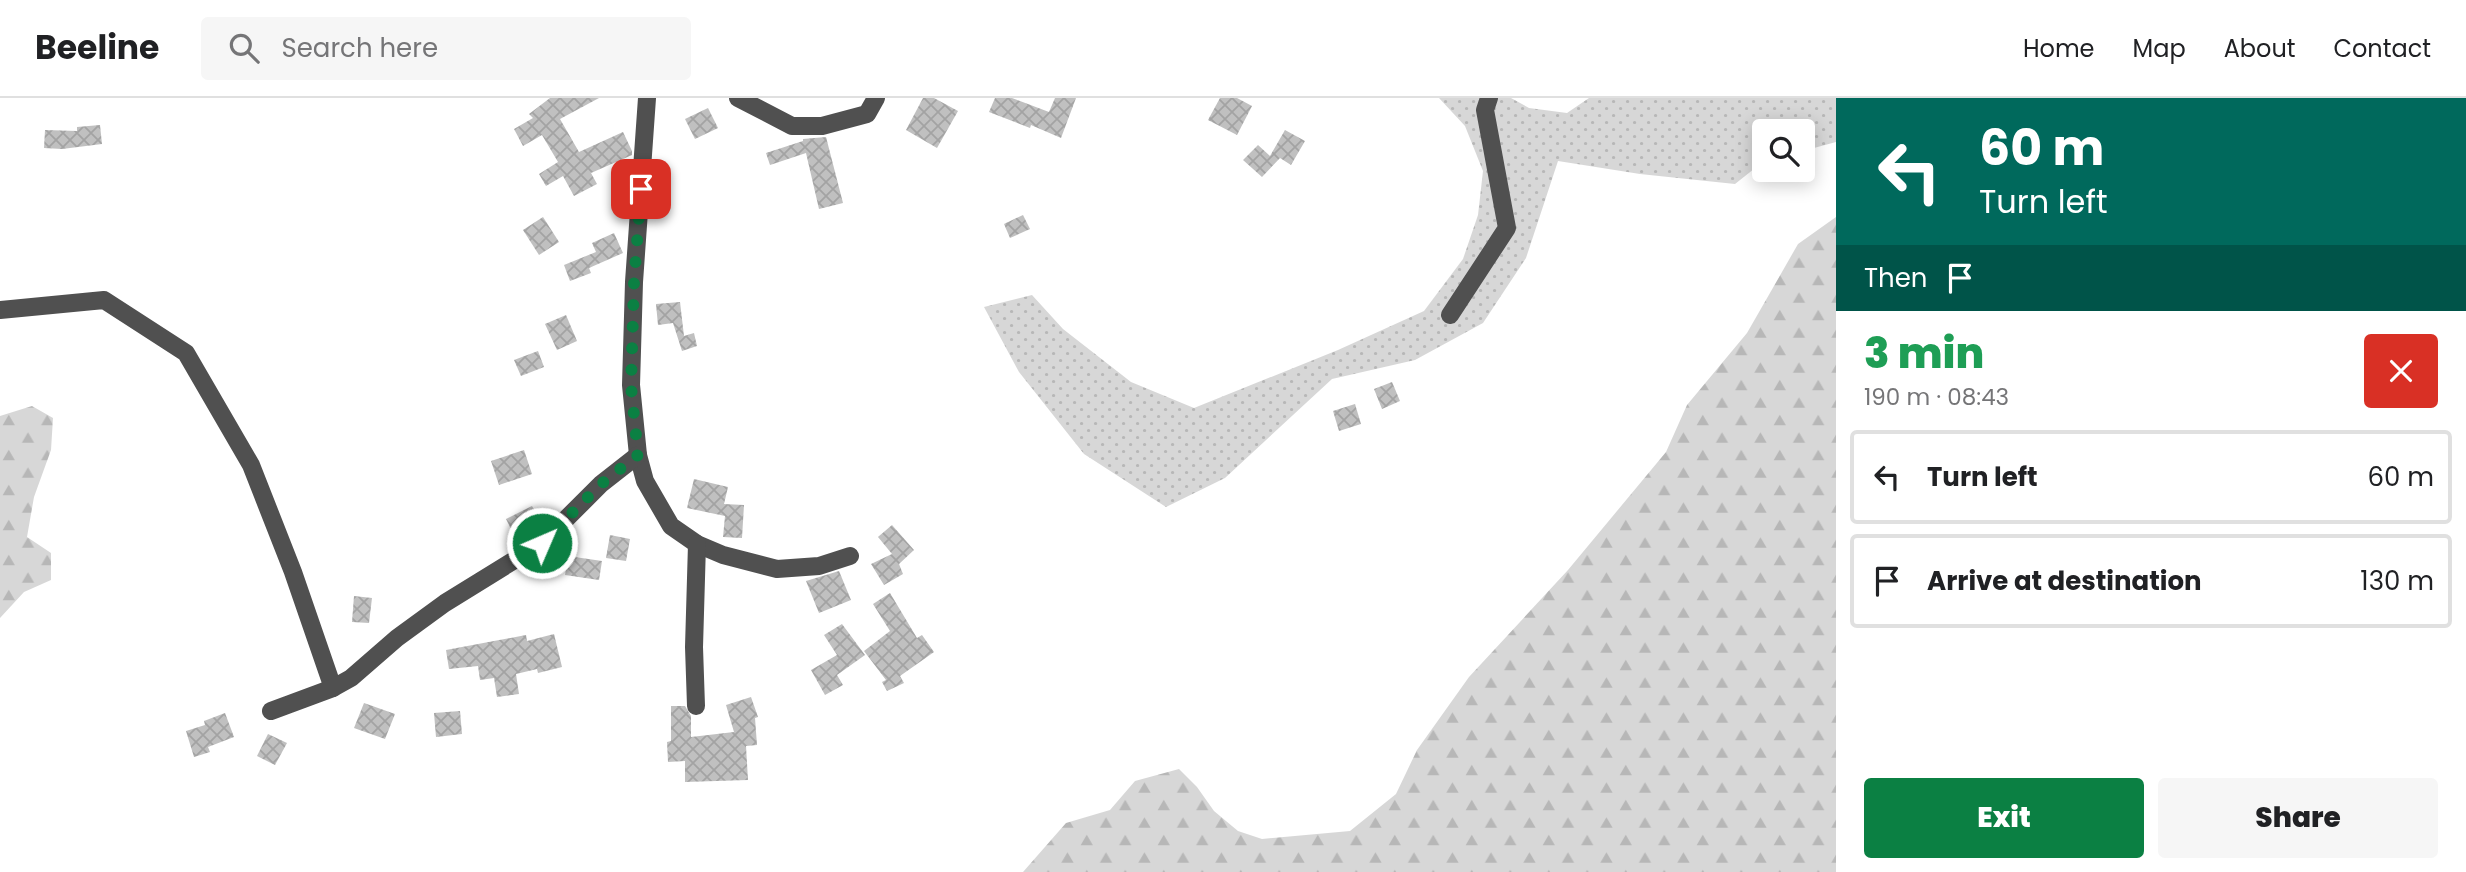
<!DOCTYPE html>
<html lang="en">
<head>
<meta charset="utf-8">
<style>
	:root { --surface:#fff; --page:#f6f6f6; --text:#202124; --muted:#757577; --line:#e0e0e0; --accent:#0b8043 }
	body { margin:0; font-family:Poppins,sans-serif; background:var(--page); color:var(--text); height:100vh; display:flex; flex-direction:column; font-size:26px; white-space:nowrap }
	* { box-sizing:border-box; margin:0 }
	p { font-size:23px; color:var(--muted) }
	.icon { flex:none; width:38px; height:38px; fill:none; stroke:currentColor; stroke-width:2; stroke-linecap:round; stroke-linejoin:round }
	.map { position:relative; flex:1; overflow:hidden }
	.sheet { display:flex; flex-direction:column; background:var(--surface); width:630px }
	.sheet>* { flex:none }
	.banner { background:#00695c; color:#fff; overflow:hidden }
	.fabs { position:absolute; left:1752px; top:21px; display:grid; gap:14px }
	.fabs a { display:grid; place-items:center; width:63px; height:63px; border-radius:7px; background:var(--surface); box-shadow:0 4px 18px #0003; font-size:35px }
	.pin { position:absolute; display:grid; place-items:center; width:60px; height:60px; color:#fff; margin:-30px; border-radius:14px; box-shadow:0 4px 10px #0006 }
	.me { position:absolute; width:77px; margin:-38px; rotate:45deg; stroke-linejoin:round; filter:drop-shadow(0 0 5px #0008) }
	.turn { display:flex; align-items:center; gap:24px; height:147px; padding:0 28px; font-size:32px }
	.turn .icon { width:91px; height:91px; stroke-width:2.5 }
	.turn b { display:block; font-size:49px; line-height:60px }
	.then { display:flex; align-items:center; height:66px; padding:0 28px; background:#0003; gap:14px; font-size:26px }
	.round { display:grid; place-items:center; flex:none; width:74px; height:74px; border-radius:7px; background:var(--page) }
	.summary { display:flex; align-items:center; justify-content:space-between; height:119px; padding:0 28px }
	h1 { font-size:42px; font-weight:800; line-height:52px; color:#1e9e55 }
	.action { display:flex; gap:14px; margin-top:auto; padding:14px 28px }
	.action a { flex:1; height:80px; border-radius:7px; background:var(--accent); color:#fff; font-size:28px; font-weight:800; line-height:80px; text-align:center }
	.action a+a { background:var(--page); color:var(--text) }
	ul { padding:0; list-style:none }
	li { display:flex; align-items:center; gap:21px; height:94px; margin:0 14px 10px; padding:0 14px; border:4px solid var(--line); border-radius:7px }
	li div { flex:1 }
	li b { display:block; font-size:26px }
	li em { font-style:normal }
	header { display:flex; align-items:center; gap:42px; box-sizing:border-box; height:98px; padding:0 35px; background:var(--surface); border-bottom:2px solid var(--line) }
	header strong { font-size:33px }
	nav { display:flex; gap:38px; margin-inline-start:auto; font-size:24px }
	.search { width:490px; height:63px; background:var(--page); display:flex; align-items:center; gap:18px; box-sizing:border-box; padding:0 24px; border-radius:7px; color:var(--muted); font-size:26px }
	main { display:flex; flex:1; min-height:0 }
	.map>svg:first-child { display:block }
	.grass { fill:url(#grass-dots) }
	.forest { fill:url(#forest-firs) }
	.building { fill:url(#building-cross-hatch) }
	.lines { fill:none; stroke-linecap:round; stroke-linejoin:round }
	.minor { stroke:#505050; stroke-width:18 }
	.route { stroke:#0b8043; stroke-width:12; stroke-dasharray:0 21.6 }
</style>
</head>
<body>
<header>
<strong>Beeline</strong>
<div class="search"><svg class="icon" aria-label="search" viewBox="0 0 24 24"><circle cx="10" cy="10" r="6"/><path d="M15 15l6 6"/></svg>Search here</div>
<nav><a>Home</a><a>Map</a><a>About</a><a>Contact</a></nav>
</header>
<main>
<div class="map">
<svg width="1836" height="774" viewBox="0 0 1836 774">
	<defs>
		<pattern id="grass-dots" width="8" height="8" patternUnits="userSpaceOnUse" patternTransform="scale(1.75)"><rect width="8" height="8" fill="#d7d7d7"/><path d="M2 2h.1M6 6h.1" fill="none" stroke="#b7b7b7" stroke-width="1.8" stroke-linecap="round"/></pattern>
		<pattern id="forest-firs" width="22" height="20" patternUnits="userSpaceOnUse" patternTransform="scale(1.75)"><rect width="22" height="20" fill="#d7d7d7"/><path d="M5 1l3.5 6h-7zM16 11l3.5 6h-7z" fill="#b7b7b7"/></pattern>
		<pattern id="building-cross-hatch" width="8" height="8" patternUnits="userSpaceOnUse" patternTransform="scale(1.75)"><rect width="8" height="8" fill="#c0c0c0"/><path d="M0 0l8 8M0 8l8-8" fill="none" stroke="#a3a3a3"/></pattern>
	</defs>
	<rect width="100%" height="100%" fill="#fff"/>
	<path class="grass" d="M1439 0H1511L1529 10 1567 15 1589 0H1836V44L1803 53 1802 33H1764V63L1735 86 1640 76 1558 63 1526 160 1483 225 1415 262 1332 281 1225 380 1166 409 1084 356 1019 274 984 209 1032 197 1063 231 1131 284 1194 310 1338 252 1424 213 1463 161 1478 117 1483 73 1465 28Z"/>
	<g class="forest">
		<path d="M1836 119V774H1023L1066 725 1110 712 1135 683 1179 671 1197 689 1214 713 1238 733 1262 741 1350 733 1396 696 1417 652 1469 579 1568 472 1666 354 1687 307 1747 235 1798 146Z"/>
		<path d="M32 308 53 320 51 352 34 399 27 439 51 455V482L24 494 0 520V318Z"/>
	</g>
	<g class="building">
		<path d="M550 0H599L560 21 579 54 623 34 632 53V57L591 75 597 86 574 98 563 78 546 88 539 76 558 64 542 37 523 48 514 31 533 20 529 16Z"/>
		<path d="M923 0H934L958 13 937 50 906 32Z"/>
		<path d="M995 0H1012L1049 14 1055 0H1076L1061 40 1031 27 1030 30 989 14Z"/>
		<path d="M1220 0H1237L1252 8 1237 37 1208 22Z"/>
		<path d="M708 10 718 30 695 41 685 21Z"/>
		<path d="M100 27 102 46 62 51 44 50 45 32 77 33V29Z"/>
		<path d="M1285 32 1305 43 1291 67 1280 60 1262 79 1243 62 1258 47 1270 58Z"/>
		<path d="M826 39 843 105 819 111 806 55 770 67 766 55 803 43V41Z"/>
		<path d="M1023 117 1030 131 1010 140 1004 126Z"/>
		<path d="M543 119 559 144 539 157 523 132Z"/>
		<path d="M614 135 623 155 589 170 591 175 570 183 564 167 596 154 592 145Z"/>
		<path d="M680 204 684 238 694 235 697 248 682 253 673 225 658 227 656 206Z"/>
		<path d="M566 217 577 243 557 252 545 226Z"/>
		<path d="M538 253 544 269 521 278 514 262Z"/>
		<path d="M1392 284 1400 303 1382 311 1374 291Z"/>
		<path d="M1355 306 1361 326 1339 333 1333 313Z"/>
		<path d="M524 352 532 376 499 387 491 363Z"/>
		<path d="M694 381 728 389 724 406 744 407 742 440 723 439 725 418 687 410Z"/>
		<path d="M532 408 543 428 517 443 506 421Z"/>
		<path d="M892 427 914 452 899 466 903 476 884 487 871 466 892 456 878 439Z"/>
		<path d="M610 437 630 441 626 463 606 460Z"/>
		<path d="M568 458 602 463 599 482 565 477Z"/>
		<path d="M839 473 851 502 819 515 806 483Z"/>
		<path d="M890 495 917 540 922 537 934 554 900 578 904 585 887 593 882 584 886 582 864 553 890 533 873 506Z"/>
		<path d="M354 498 372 500 369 525 352 524Z"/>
		<path d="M842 526 865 557 837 577 843 587 825 597 811 572 837 557 824 537Z"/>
		<path d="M554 536 562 569 538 575 537 571 516 576 519 596 497 599 494 580 480 582 478 568 449 571 446 552 526 537 527 543Z"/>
		<path d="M751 599 758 619 755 620 757 647 746 648 748 682 685 684V663L668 664 667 644 671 643V608H685L691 618V639L734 634 726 607Z"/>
		<path d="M364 605 395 616 385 641 354 630Z"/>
		<path d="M460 613 462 636 436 639 434 615Z"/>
		<path d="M225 615 234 639 208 649 210 654 194 659 186 633 205 627 204 623Z"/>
		<path d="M268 636 287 645 275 667 257 658Z"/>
	</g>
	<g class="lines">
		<g class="minor">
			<path d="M647 0 634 184 631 287 638 357 645 383 671 428 697 446 723 457 777 471 819 468 850 458"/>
			<path d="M738 0 792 28H822L867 16 876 0"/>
			<path d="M0 212 104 202 186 255 251 367 293 474 333 590"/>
			<path d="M1450 217 1507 130 1485 12 1489 0"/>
			<path d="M696 608 694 549 697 446"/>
			<path d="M271 613 333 590 351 580 397 540 445 505 542 445 601 386 638 357"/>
		</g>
	</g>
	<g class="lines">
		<path class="route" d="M542 445 601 386 638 357 631 288 634 184 641 91"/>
	</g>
</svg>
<div class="fabs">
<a><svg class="icon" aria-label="search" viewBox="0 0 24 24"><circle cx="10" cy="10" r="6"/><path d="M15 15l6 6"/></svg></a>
</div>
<div class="pin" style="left:641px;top:91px;background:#d93025"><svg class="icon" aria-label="arrive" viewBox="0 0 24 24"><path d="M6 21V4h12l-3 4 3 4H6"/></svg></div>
<svg class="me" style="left:542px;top:445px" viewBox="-20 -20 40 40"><circle r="17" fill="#0b8043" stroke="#fff" stroke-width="3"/><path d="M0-11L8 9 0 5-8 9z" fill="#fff"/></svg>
</div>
<section class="sheet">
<div class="banner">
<div class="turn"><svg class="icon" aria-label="left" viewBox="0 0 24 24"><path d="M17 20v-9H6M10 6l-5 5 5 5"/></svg><div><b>60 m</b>Turn left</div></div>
<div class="then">Then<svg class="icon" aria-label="arrive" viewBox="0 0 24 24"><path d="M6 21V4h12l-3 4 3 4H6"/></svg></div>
</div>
<div class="summary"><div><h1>3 min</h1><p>190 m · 08:43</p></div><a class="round" style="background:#d93025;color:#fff"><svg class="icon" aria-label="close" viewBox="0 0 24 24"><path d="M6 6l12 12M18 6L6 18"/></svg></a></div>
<ul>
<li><svg class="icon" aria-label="left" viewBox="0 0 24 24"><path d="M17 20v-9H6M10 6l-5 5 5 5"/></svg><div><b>Turn left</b></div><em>60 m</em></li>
<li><svg class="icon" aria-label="arrive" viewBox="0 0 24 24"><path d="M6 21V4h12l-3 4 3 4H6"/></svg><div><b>Arrive at destination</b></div><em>130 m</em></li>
</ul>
<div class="action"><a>Exit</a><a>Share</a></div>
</section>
</main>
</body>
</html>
